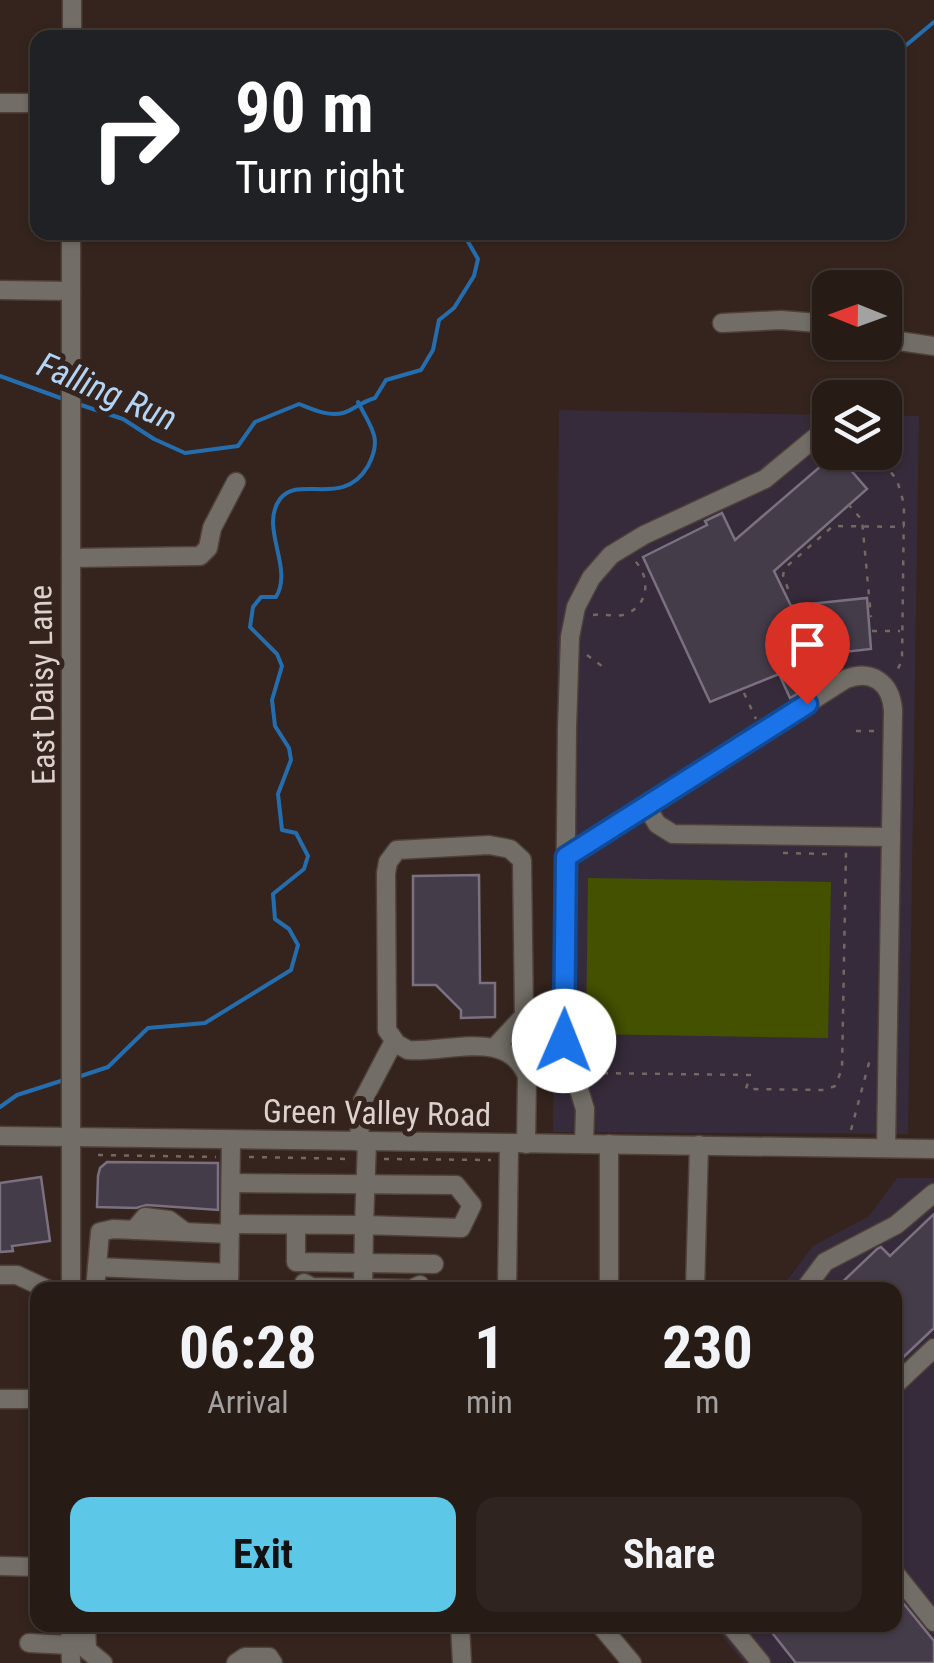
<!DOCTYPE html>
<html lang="en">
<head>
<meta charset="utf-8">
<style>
	:root { --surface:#271b16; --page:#2f241f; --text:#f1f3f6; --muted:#a4a1a1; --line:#433935; --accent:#5dc7e8 }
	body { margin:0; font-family:"Roboto Condensed",sans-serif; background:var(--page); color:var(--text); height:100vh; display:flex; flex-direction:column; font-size:38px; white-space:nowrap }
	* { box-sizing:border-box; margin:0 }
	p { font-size:32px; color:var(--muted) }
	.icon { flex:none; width:55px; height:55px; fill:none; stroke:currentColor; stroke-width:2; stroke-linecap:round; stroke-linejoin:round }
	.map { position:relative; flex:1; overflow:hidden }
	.drawer { position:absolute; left:30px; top:1282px; width:872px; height:350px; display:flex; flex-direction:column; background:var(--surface); border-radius:20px; box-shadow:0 2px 8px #0004,0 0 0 2px var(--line) }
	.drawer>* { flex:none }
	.hud { position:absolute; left:30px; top:30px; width:875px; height:210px; border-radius:20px; box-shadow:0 2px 8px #0004,0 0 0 2px var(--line); background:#202124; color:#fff; overflow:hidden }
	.needle { width:65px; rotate:271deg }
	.tools { position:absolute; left:812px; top:270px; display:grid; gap:20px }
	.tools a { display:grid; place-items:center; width:90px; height:90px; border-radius:20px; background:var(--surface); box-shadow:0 2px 8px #0004,0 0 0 2px var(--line); font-size:50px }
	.pin { position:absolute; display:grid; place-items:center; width:85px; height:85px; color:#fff; margin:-102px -42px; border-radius:50% 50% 50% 0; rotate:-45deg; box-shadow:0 0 10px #0007 }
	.pin .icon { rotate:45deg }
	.me { position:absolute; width:110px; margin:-55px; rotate:1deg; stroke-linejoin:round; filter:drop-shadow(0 0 8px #0008) }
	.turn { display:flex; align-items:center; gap:35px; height:210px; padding:0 40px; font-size:45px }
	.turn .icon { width:130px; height:130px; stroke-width:2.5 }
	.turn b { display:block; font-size:70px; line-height:85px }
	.eta { display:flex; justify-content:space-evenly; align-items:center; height:170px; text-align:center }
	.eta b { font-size:60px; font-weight:700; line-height:70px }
	.button { display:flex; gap:20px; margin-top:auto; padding:20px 40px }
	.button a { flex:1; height:115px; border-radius:20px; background:var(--accent); color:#111; font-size:40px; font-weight:700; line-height:115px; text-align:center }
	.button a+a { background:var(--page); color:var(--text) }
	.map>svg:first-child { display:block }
	.commercial { fill:#362b3a }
	.green { fill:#445200 }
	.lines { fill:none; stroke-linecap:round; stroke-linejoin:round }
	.stream { stroke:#246eaf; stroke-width:4 }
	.building { fill:#453c4a; stroke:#7a7080; stroke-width:2.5 }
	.minor-casing { stroke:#4f4039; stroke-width:21 }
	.path { stroke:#756761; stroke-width:2.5; stroke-dasharray:5 8; stroke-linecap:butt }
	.minor { stroke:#726e67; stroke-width:18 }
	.route-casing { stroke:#114b97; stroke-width:25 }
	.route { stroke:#1a73e8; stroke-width:18 }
	.labels { text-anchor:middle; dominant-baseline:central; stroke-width:10; stroke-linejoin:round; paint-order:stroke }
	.street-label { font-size:32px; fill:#dcd1cc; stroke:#34241d }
	.water-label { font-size:35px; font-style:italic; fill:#b1d4f7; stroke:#34241d }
</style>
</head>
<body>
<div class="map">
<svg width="934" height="1663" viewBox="0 0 934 1663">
	<rect width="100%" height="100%" fill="#34241d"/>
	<g class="commercial">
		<path d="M559 410 830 415V452H885V416H919L908 1134 553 1132Z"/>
		<path d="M897 1178H934V1663H744L713 1625H895V1290H780L813 1246 869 1216Z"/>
	</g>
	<path class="green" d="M588 878 831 882 828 1038 586 1034Z"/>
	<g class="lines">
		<g class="stream">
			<path d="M898 52 934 22"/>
			<path d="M0 376 66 400"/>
			<path d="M75 403 123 419 154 439 185 453 238 446 255 422 299 404C312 409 328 417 343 413 353 410 361 402 375 398L386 380 421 370 433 350 439 320 454 308 474 276 478 259 467 240 455 232"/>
			<path d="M78 1077 108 1067 148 1028 205 1023 291 970 298 945 289 929 275 919 273 894 304 869 308 856 296 833 282 830 278 794 291 760 289 748 275 726 272 700 282 666 277 654 250 627 253 607 261 597H276C294 567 259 528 280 499 299 474 343 509 368 466 383 438 371 428 358 402"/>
			<path d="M0 1107 17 1095 64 1080"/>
		</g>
	</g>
	<g class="building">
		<path d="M836 453 867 489 774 571 791 606 867 598 871 649 790 658 806 689 790 698 779 674 710 702 643 557 707 525 705 521 722 513 735 540Z"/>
		<path d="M479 875 480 983H495V1017L461 1018V1010L436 985H413V876Z"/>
		<path d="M107 1162 218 1163V1210L147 1205 136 1208 97 1207 98 1176 100 1168Z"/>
		<path d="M41 1177 50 1241 12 1246 13 1251 0 1252V1183Z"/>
		<path d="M934 1214V1328L895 1365V1290H834L877 1249 881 1247 890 1256Z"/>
		<path d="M895 1593 934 1641V1663H796L766 1625H895Z"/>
	</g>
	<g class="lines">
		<g class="minor-casing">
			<g id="minor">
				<path d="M72 38V0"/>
				<path d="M0 103H38"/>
				<path d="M0 290 71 291"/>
				<path d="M722 323 781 320 830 324"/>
				<path d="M885 339 934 346"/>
				<path d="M71 558 200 556 208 548 212 528 236 482"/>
				<path d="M647 807 657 824 673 834 891 837"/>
				<path d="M567 857 846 679C872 669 891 683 893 710L886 1148"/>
				<path d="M496 1046 524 1016 522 860 510 849 489 845 397 850 388 862 386 873 387 1030 397 1044 408 1050C448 1053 508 1028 527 1076L526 1144"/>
				<path d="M0 1136 934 1149"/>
				<path d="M359 1142 361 1104 394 1041"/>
				<path d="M584 1144 585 1109 564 1041 567 728 570 637 576 607 591 578 611 555 644 535 765 479 817 436"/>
				<path d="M231 1183 456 1185 472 1205 461 1228 364 1225 363 1290"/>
				<path d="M230 1224 364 1225 367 1142"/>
				<path d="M296 1225V1262L434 1264"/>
				<path d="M134 1230 145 1217 169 1220 185 1232"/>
				<path d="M97 1267 229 1273"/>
				<path d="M0 1275H17L49 1290"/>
				<path d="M304 1283 312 1287 411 1289 420 1285"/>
				<path d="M71 1290V232"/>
				<path d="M95 1290 100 1232 113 1229 230 1234"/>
				<path d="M229 1290 231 1141"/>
				<path d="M507 1290 509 1144"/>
				<path d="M609 1290V1144"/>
				<path d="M695 1290 699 1145"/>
				<path d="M804 1290 825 1262 896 1225 934 1193"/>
				<path d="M895 1385 934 1348"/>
				<path d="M0 1399H38"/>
				<path d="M0 1566 38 1567"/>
				<path d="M895 1573 934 1622"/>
				<path d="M70 1625 71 1663"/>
				<path d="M86 1625 87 1650 103 1663"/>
				<path d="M460 1625 462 1663"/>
				<path d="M600 1625 632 1663"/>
				<path d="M730 1625 761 1663"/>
				<path d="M29 1643 70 1645"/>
				<path d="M236 1663 245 1657H269L273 1663"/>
			</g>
		</g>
		<g class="path">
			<path d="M875 452 897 480 904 504 902 660 896 673"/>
			<path d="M848 504 862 520 871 617"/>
			<path d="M788 589 783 575 785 568 833 526 904 527"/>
			<path d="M593 615C604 613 615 618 626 614 651 604 650 574 633 559"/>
			<path d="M872 631H900"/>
			<path d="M587 655 606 669"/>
			<path d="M744 693 756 719"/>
			<path d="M856 731H875"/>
			<path d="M783 853 827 854 828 851"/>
			<path d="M590 1073 750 1075 746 1089 824 1090 835 1086 842 1069 846 852"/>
			<path d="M851 1130 870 1059"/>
			<path d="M98 1155 216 1157"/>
			<path d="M249 1157 351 1159"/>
			<path d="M384 1159 491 1160"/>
		</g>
		<use href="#minor" class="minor"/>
	</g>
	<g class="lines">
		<g class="route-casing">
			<path id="route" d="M564 1041 566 857 807 704"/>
		</g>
		<use href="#route" class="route"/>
	</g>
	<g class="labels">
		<g class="street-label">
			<text transform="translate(42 685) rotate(-91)">East Daisy Lane</text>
			<text transform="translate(377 1113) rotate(1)">Green Valley Road</text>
		</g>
		<g class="water-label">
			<text transform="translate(107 392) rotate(23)">Falling Run</text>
		</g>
	</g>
</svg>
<div class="tools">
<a><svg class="needle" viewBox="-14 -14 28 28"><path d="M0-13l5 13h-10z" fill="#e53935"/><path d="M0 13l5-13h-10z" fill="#a4a1a1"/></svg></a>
<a><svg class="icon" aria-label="layers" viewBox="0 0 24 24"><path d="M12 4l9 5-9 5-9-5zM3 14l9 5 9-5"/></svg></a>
</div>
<div class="pin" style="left:807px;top:704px;background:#d93025"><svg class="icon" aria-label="arrive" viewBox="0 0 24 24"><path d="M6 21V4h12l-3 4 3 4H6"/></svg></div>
<svg class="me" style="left:564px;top:1041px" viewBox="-20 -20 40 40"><circle r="19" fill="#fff"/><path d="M0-13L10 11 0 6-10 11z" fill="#1a73e8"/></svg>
<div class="hud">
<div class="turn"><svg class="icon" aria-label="right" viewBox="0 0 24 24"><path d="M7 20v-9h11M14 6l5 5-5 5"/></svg><div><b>90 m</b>Turn right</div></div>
</div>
<section class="drawer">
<div class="eta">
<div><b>06:28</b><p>Arrival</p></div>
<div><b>1</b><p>min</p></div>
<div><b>230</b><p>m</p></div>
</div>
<div class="button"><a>Exit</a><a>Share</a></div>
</section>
</div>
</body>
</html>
